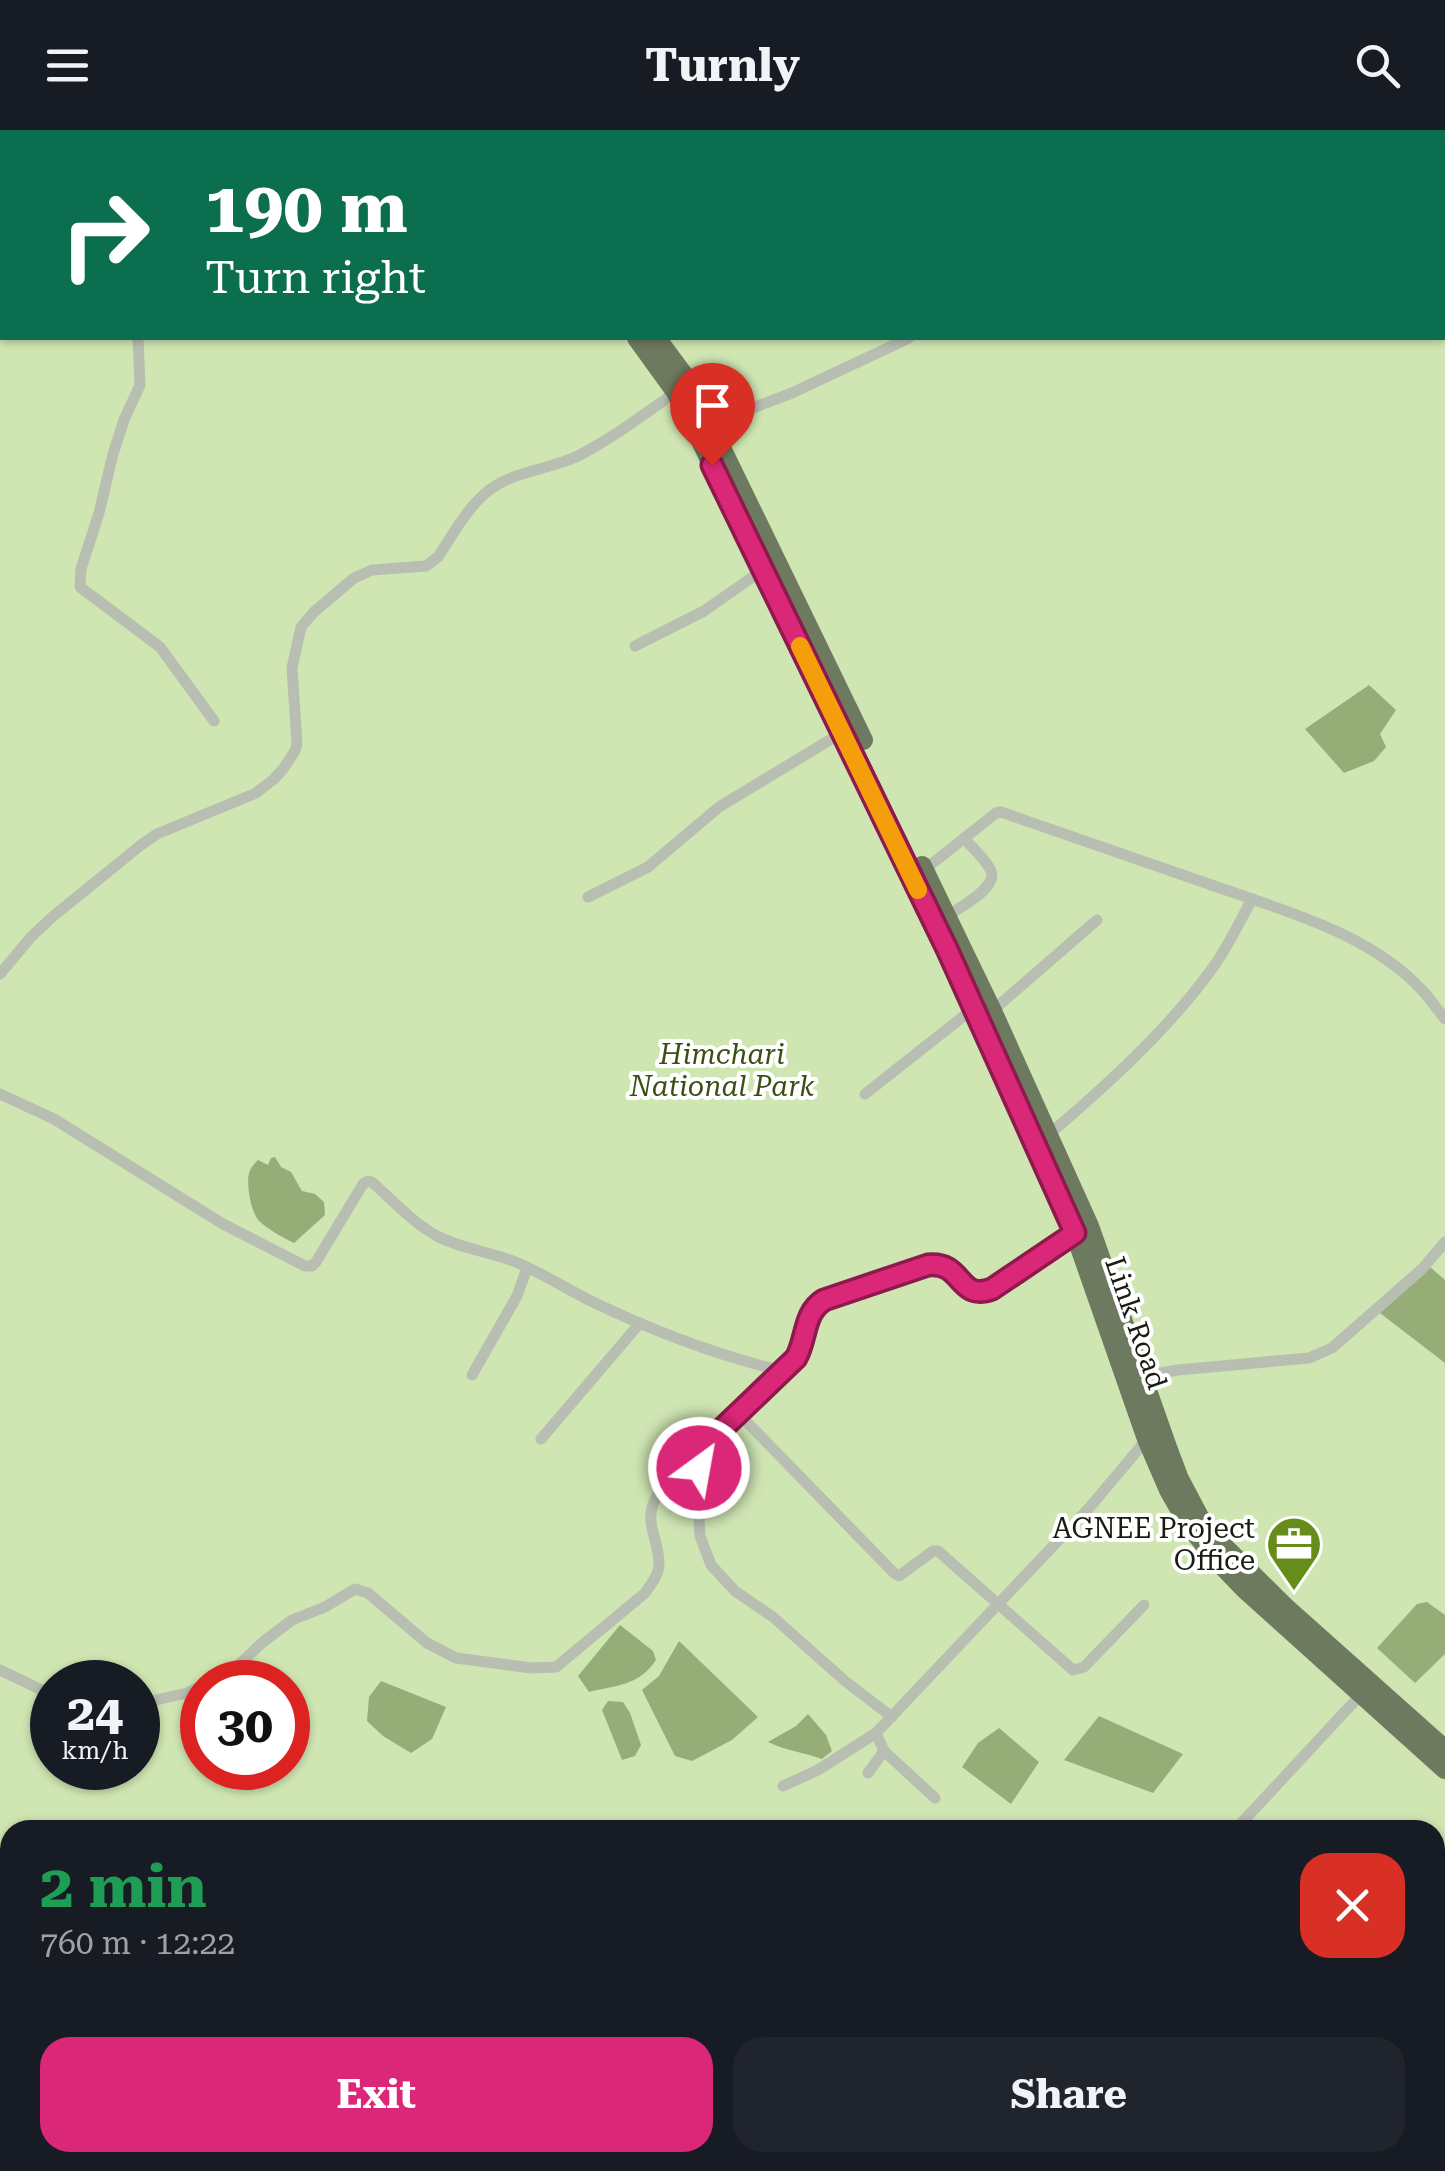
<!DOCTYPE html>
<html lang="en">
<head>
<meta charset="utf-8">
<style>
	:root { --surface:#171b24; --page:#20242c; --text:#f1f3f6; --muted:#9ea1a6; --accent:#db2777 }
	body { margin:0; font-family:"Roboto Serif",serif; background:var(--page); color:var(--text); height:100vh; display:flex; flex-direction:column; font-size:38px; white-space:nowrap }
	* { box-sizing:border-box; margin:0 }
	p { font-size:32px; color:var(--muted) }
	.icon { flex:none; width:55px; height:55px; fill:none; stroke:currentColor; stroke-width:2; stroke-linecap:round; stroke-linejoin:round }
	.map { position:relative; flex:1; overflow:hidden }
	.drawer { position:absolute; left:0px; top:1690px; width:1445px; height:352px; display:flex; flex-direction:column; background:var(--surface); border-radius:30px 30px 0 0; box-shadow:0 2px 8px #0004 }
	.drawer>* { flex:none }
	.hud { position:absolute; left:0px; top:0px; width:1445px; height:210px; box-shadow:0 2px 8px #0004; background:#0b6e4f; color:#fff; overflow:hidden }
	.speed { position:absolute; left:30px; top:1530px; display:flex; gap:20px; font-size:50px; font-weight:700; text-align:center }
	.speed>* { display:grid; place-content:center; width:130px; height:130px; border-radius:50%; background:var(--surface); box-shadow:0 2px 8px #0004; line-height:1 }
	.speed small { font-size:25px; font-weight:400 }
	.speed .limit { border:15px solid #d22; background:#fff; color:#111 }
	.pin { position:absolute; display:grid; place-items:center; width:85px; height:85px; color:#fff; margin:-102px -42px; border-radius:50% 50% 50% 0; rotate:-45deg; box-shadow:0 0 10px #0007 }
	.pin .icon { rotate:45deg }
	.me { position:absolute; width:110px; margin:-55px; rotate:32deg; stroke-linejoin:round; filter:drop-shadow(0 0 8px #0008) }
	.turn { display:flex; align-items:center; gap:35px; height:210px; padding:0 40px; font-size:45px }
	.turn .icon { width:130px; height:130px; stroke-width:2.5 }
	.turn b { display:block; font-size:70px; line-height:85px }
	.round { display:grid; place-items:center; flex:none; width:105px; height:105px; border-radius:30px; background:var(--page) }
	.summary { display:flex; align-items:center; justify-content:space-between; height:170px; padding:0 40px }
	h1 { font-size:60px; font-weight:700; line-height:75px; color:#1e9e55 }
	.action { display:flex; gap:20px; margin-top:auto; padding:20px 40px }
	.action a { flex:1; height:115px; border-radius:30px; background:var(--accent); color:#fff; font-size:40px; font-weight:700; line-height:115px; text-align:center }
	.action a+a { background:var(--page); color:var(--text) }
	header { display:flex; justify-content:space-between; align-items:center; height:130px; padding:0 40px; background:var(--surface); font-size:45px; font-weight:700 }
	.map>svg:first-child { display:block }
	.green { fill:#cfe6b3; fill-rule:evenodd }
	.water { fill:#96ad78 }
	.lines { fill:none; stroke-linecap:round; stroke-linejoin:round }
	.street { stroke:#b8beb1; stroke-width:11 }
	.primary { stroke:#818c75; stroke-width:18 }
	.highway { stroke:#6e7a5f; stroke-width:20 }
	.rail { stroke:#5a6152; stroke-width:4; stroke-dasharray:15 8; stroke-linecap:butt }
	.route-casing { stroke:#8e194d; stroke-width:25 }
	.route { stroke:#db2777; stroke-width:18 }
	.slow { stroke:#f59e0b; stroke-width:18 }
	.labels { text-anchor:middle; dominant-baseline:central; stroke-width:8; stroke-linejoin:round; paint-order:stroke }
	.park-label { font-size:28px; font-style:italic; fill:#3a4f16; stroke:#fff }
	.street-label { font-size:28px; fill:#181d12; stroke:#fff }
	.poi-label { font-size:28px; fill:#181d12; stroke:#fff; text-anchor:end }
</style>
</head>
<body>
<header><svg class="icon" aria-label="menu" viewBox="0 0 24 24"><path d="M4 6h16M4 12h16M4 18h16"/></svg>Turnly<svg class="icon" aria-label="search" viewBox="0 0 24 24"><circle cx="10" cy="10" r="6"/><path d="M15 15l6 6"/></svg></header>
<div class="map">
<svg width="1445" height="2041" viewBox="0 0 1445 2041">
	<rect width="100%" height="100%" fill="#f3fee6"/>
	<path class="green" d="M0 0H1445V2041H0ZM2 2H1442V208H2ZM52 1552H138V1638H52ZM202 1552H288V1638H202ZM10 1700H1435V2032H10Z"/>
	<g class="water">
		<path d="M1369 555 1396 580 1380 604 1386 617 1374 631 1344 643 1305 599Z"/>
		<path d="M275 1027 281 1037 291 1042 302 1061 315 1064 324 1072 325 1085 294 1113C282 1107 269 1100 259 1091 251 1082 246 1055 249 1043 251 1037 254 1034 258 1030L268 1035 271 1028Z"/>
		<path d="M1430 1137 1445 1150V1233L1380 1183Z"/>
		<path d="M1427 1472 1445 1485V1524L1415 1553 1377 1518 1417 1474Z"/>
		<path d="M620 1495 653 1521 656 1530C639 1556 616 1555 589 1562L578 1546Z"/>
		<path d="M679 1511 758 1587 732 1610 692 1631 675 1626 642 1560 659 1546Z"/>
		<path d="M381 1551 446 1577 432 1609 411 1623 383 1606 367 1591 369 1567Z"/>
		<path d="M608 1571 623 1572 630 1583 641 1615 635 1626 622 1630 602 1580Z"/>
		<path d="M808 1584 826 1605 832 1621 822 1629C804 1622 786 1621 768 1612L796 1596Z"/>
		<path d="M1099 1586 1183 1624 1153 1663 1064 1630Z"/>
		<path d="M999 1598 1039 1632 1011 1674 962 1637 978 1613Z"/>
	</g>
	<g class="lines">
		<g class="street">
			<path d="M311 2 314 0"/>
			<path d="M697 2 700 0"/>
			<path d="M0 42 2 46"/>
			<path d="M0 188 2 186"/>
			<path d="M138 208 140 255 124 290 113 324 99 383 81 439 80 457 160 517 214 591"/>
			<path d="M710 294 792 263 909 208"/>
			<path d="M635 516 704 481 764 439"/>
			<path d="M924 740 996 683 1001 682 1252 769C1240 791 1229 815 1214 836 1170 898 1105 957 1047 1006"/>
			<path d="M588 767 648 737 719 677 843 602"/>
			<path d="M1252 769C1311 789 1376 812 1420 858 1429 867 1437 879 1445 889"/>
			<path d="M947 786C959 778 998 758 991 741 986 729 972 718 964 708"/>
			<path d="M0 844 31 807 51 788 141 715 157 704 256 663 274 649 283 639 295 621 297 614 292 538 301 497 314 482 354 448 372 440 426 436 438 427C458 397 475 361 511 348 533 339 557 336 578 326 613 308 644 284 676 262"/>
			<path d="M992 881 1097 790"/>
			<path d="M0 964 54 989 223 1094 305 1136H312L316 1132 363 1054 368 1051 372 1052C393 1071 412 1092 437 1106 462 1119 492 1122 518 1133 544 1144 568 1160 593 1172 653 1201 717 1225 782 1241"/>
			<path d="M865 964 974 878"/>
			<path d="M472 1245 517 1166 527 1138"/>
			<path d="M1137 1247 1178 1240 1309 1228 1332 1218 1422 1139 1445 1112"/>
			<path d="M738 1283 894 1443 899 1446 933 1421H938L1073 1540 1084 1537 1144 1475"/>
			<path d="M541 1309 640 1193"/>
			<path d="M700 1320 698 1372 700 1406 711 1435 735 1461 773 1487 845 1551 892 1587"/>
			<path d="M0 1540 52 1565"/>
			<path d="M209 1552 230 1543 263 1512 292 1490 325 1477 355 1459 368 1463 427 1513 456 1528 532 1538 556 1537 645 1463C651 1454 659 1445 659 1434 659 1406 641 1392 658 1364L796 1228C808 1209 803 1183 824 1170L928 1135C964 1131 956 1172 992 1159L1075 1103"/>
			<path d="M138 1574 187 1563 202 1556"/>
			<path d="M876 1603 884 1621 935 1668"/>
			<path d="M868 1643 884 1621"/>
			<path d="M783 1656 818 1640 876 1603 1090 1377 1147 1309"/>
			<path d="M1235 1700 1365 1560"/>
			<path d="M1435 1817 1445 1804"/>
			<path d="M0 1930 10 1931"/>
			<path d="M122 2032 134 2041"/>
			<path d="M360 2032 368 2041"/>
			<path d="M1261 2032 1262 2041"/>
			<path d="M218 2041C236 2026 276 2039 299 2039 309 2039 321 2035 331 2032"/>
			<path d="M715 2041 719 2032"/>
			<path d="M878 2041 885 2032"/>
			<path d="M1018 2041 1021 2032"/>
		</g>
		<g class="primary">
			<path d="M471 0 474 2"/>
			<path d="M489 0 491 2"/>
			<path d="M443 2 445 0"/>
		</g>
		<g class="highway">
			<path d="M379 0 386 2"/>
			<path d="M637 208 676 262 696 300 762 440 843 602 974 878 1075 1103 1147 1309 1169 1360 1189 1395 1218 1431 1245 1459 1445 1639"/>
			<path d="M656 208 690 254 863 610"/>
			<path d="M922 736 992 881 1089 1096 1168 1320 1179 1349 1199 1387 1216 1409 1287 1479 1445 1620"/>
		</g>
		<g class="rail">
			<path d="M1346 0 1348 2"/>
			<path d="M1442 118 1445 121"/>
		</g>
	</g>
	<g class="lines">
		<g class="route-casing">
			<path id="route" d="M699 1338 700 1320 796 1228C807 1209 803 1183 824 1170L928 1135C964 1131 957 1172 992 1159L1075 1103 948 821 712 335"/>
		</g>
		<use href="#route" class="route"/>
		<path class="slow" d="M800 516 918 760"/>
	</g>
	<defs>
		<g id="office-pin" transform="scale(2.875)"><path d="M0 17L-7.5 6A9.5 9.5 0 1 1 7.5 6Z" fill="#668d19" stroke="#fff"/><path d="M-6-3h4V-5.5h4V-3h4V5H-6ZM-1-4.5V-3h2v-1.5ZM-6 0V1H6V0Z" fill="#fff"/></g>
	</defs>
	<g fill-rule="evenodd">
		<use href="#office-pin" x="1294" y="1414"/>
	</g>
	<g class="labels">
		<g class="park-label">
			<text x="722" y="924">Himchari<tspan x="722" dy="32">National Park</tspan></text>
		</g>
		<g class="street-label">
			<text transform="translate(1136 1193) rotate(71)">Link Road</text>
		</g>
		<g class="poi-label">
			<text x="1255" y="1398">AGNEE Project<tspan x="1255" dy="32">Office</tspan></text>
		</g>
	</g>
</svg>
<div class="speed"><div>24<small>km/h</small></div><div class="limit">30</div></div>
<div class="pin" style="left:712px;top:335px;background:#d93025"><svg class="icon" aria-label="arrive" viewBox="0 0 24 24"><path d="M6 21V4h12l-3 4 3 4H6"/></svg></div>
<svg class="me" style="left:699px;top:1338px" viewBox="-20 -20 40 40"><circle r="17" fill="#db2777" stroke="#fff" stroke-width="3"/><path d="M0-11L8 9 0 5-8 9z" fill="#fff"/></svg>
<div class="hud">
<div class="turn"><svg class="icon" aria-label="right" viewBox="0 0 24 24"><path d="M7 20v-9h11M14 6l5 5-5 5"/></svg><div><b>190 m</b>Turn right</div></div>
</div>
<section class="drawer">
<div class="summary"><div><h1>2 min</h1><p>760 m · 12:22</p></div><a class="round" style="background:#d93025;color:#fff"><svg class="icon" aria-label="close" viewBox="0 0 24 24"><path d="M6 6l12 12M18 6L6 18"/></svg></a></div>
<div class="action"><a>Exit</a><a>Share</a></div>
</section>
</div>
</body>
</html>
